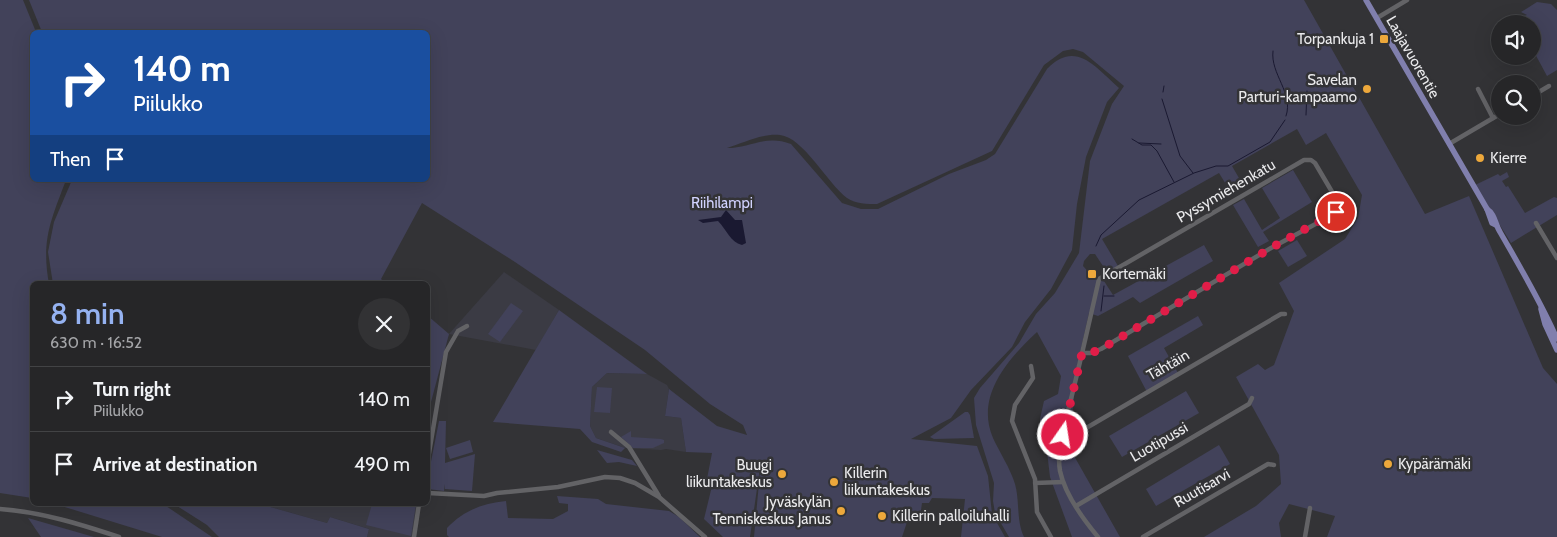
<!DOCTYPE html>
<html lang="en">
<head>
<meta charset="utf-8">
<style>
	:root { --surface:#262628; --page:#323234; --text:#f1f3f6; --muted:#a4a5a8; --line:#424345; --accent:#95b2f1 }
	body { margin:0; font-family:Cabin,sans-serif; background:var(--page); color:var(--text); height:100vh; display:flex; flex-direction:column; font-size:19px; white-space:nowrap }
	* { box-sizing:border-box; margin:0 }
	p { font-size:16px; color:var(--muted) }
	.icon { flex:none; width:28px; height:28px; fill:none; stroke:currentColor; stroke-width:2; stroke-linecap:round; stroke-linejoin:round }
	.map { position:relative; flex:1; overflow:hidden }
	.drawer { position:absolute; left:30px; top:281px; width:400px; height:225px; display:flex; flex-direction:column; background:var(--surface); border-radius:8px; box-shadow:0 5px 20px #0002,0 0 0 1px var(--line) }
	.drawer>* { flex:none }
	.top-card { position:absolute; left:30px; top:30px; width:400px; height:152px; border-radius:8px; box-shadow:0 5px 20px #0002,0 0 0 1px var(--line); background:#1a4fa0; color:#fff; overflow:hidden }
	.controls { position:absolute; left:1491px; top:15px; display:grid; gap:10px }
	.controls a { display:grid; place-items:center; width:50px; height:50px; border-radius:50%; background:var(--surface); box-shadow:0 5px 20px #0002,0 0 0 1px var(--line); font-size:25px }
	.pin { position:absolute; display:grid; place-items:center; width:42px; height:42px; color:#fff; margin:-21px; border:2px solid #fff; border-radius:50%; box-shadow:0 1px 5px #0007 }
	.me { position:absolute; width:55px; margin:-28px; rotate:13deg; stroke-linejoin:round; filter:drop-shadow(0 0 4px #0008) }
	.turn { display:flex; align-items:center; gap:18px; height:105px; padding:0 20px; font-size:22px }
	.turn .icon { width:65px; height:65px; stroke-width:2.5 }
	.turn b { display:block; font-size:35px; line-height:42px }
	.then { display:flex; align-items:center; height:48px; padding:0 20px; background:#0003; gap:10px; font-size:19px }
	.round { display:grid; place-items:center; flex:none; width:52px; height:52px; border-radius:26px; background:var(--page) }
	.summary { display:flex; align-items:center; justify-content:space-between; height:85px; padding:0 20px }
	h1 { font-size:30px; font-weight:600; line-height:38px; color:var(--accent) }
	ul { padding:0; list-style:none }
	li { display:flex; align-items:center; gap:15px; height:65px; padding:0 20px; border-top:1px solid var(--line) }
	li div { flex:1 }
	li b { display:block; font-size:19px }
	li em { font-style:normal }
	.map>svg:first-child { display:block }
	.built { fill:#3b3b44 }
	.green { fill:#42425a }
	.water { fill:#1a1931 }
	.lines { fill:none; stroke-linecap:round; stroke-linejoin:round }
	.stream { stroke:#1a1931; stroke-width:1 }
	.minor { stroke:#636366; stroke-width:4.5 }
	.major { stroke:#807fad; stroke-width:5.5 }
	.route { stroke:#e11d48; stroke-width:9; stroke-dasharray:0 16.2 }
	.poi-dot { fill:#eda83b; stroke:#333336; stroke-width:2 }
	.labels { text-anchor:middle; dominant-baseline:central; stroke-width:5; stroke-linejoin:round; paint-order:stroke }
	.poi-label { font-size:15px; fill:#eaeaec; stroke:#333336; text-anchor:start }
	.street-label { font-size:15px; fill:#eaeaec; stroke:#333336 }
	.park-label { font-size:15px; fill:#d2d3ff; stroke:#333336 }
</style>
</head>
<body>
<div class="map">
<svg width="1557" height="537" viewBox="0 0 1557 537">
	<rect width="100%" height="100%" fill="#333336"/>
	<g class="built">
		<path d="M504 272 559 310 536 350 449 334Z"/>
		<path d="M607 373 647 374 667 385 669 389 665 416 681 418 686 452 666 449 661 450 625 448 596 438 590 426 592 387Z"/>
		<path d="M260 504H417L412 537H367L369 529 330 517 327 523Z"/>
	</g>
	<g class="green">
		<path d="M0 0H23L36 32H32V180H66C51 220 41 240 49 284H32V498L0 493Z"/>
		<path d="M29 0H1304L1425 214 1469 196 1543 368 1557 384V537H1327L1335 516 1289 504 1279 523 1281 537H1204L1256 506 1281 484 1279 455 1236 377 1258 364 1265 370 1274 365 1294 311 1279 283 1345 239 1358 218 1362 195 1326 133 1306 145 1297 129 1232 166 1243 185 1227 194 1224 188 1227 186 1219 173 1102 239 1118 266 1107 272 1095 254H1090L1084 261 1083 266 1095 279 1104 281 1113 295 1204 245 1213 261 1140 303 1133 297 1098 316 1089 313 1077 366 1069 447 1120 537H1072L1050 477 1046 443 1040 419 1044 401 1058 394 1061 376 1037 332C1008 359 975 396 993 438 1000 453 1010 468 1015 484 1020 502 1016 520 1024 537H1009L995 513 993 501 994 483 976 425 974 398 980 388 1019 343 1036 314 1055 293 1079 253 1090 161 1112 104 1124 86 1083 52 1073 49 1063 51 1044 65 992 151 877 204C867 204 856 204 847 198 828 184 803 137 780 135 763 133 743 143 727 148 750 148 766 134 791 144L842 203 861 209H878L949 174 986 160 995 154 1047 69C1076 39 1096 68 1119 88L1107 102 1086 157 1077 204 1072 250 1051 289 1025 322 1012 347 971 390 951 418 911 439 977 446 988 476 992 514 1005 537H961L965 499 932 498 929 503H922L920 517 907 522 902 537H754L761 461 750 537H723L704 519 712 486 706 484 712 453 686 452 681 418 665 416 669 389 717 426 747 435 743 425 710 404 645 350 515 262 422 203 381 279 386 284H53L48 252 54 222 72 180H428V32H42Z"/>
		<path d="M1537 2 1551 4 1557 10V70L1547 76 1533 50 1532 24H1517L1514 19 1527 15 1521 12Z"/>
		<path d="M1293 170 1312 202 1263 232 1269 241 1258 247 1233 205 1244 199 1262 230 1280 218 1262 188Z"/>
		<path d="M1507 172 1509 177 1502 181 1506 187 1508 186 1525 213 1554 197 1557 198V215L1511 243 1475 185 1498 174 1500 176Z"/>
		<path d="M1297 240 1307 256 1288 267 1278 251Z"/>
		<path d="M511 303 523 311 500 342 488 334Z"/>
		<path d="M559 310 647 374 607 373 592 387 590 426 596 438 625 448 621 452 592 442 580 429 493 422Z"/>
		<path d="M428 316 449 334 431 402H428Z"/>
		<path d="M1198 316 1203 325 1164 348 1178 373 1147 392 1128 356Z"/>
		<path d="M597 387 612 388 610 413 594 412Z"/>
		<path d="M1186 391 1199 413 1122 457 1109 436Z"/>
		<path d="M965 412H968L970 415 974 438 934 439 930 437Z"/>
		<path d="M439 421H446L445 463 475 454 472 491 445 489V484L444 491 428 489V477Z"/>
		<path d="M631 431V437L661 439 664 440V443L653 448H633L621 437Z"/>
		<path d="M470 440 473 452 450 459 446 448Z"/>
		<path d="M1219 445 1230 464 1156 506 1146 489Z"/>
		<path d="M597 450 632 460 637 466 619 462 607 463Z"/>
		<path d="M557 496 598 499 606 504 669 511 679 517 700 537H449L447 535V528C463 511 483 503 506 501L508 518 553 519 568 511V504L559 503Z"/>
		<path d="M55 504H163L212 537H162Z"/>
		<path d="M174 504H260L327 523 330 517 369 529 367 537H219L207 525Z"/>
		<path d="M372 504H416L411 536 366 525Z"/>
		<path d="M28 518 94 537H41Z"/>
	</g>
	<path class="water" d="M726 210 735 220H742L746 243 742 245C730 242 727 230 718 221L703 223 698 220 721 217Z"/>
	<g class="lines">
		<g class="stream">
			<path d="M1273 51C1270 74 1294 93 1286 116"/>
			<path d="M1163 92 1164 86"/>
			<path d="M1162 99 1180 156 1193 173"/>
			<path d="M1306 115 1307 91"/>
			<path d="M1132 139 1142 145H1151L1157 151 1174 182"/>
			<path d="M1139 143 1161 144"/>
			<path d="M1096 246 1101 235 1139 200 1194 173 1216 166H1228L1270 142 1285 120"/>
			<path d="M1104 296H1114"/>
			<path d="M1101 311 1104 286"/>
		</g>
		<g class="minor">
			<path d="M1377 18 1407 0"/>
			<path d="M1478 89 1493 118"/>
			<path d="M1532 96 1549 86"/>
			<path d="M1449 144 1500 114"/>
			<path d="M1536 223 1557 258"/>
			<path d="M1082 353H1091L1101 349 1271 248 1336 213 1338 209V202L1315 163 1311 160H1304L1099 279C1090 319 1081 359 1071 399 1066 421 1056 448 1060 471 1065 495 1083 519 1098 537"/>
			<path d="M1031 366 1033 378 1015 405 1012 421 1035 479 1037 512 1051 537"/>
			<path d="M611 432 629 447 659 496"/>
			<path d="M1063 435 1076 434 1281 314H1285"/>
			<path d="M428 459 446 352 458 331 467 326"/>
			<path d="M1035 483 1063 482"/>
			<path d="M428 493 484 496 497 493 558 487 605 477 620 478 635 483 659 497 705 537"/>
			<path d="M1076 506 1249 404 1252 398"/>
			<path d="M0 509C41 512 80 524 119 537"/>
			<path d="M414 537 419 504"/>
			<path d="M1143 537 1268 464 1274 465"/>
			<path d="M1305 537 1310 508"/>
		</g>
		<g class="major">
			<path d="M1366 0 1487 209 1492 223 1496 225"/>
			<path d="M1487 209C1495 214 1495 224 1500 232 1520 267 1541 302 1557 339"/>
			<path d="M1541 309 1545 324 1557 350"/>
		</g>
	</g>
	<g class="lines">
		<path class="route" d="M1063 435 1082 353H1091L1101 349 1271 248 1336 212"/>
	</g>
	<g class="poi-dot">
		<rect x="1379" y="34" width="10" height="10" rx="2.5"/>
		<circle cx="1367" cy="89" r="5"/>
		<circle cx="1480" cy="158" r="5"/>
		<rect x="1087" y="269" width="10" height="10" rx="2.5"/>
		<circle cx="1388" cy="464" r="5"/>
		<circle cx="782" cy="474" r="5"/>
		<circle cx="834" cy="482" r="5"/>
		<circle cx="841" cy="511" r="5"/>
		<circle cx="882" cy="516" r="5"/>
	</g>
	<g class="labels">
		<g class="poi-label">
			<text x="1374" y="39" text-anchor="end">Torpankuja 1</text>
			<text x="1357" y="80" text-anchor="end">Savelan<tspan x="1357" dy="17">Parturi-kampaamo</tspan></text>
			<text x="1490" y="158">Kierre</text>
			<text x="1102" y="274">Kortemäki</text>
			<text x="1398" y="464">Kypärämäki</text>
			<text x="772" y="465" text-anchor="end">Buugi<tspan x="772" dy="17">liikuntakeskus</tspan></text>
			<text x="844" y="473">Killerin<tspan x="844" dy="17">liikuntakeskus</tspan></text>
			<text x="831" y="502" text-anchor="end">Jyväskylän<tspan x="831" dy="17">Tenniskeskus Janus</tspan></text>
			<text x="892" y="516">Killerin palloiluhalli</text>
		</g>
		<g class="street-label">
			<text transform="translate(1413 57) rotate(60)">Laajavuorentie</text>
			<text transform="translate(1226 191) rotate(-30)">Pyssymiehenkatu</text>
			<text transform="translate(1168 365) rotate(-30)">Tähtäin</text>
			<text transform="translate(1159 442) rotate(-30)">Luotipussi</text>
			<text transform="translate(1202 488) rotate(-30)">Ruutisarvi</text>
		</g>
		<g class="park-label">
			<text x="722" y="203">Riihilampi</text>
		</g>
	</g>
</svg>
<div class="controls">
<a><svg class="icon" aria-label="sound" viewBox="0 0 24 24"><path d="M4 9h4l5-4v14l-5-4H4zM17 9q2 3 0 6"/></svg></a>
<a><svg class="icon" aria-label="search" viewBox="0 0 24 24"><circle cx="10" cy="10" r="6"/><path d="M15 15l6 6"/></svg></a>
</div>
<div class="pin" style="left:1336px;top:212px;background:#d93025"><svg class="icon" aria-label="arrive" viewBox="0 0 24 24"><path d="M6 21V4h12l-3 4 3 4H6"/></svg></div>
<svg class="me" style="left:1063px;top:435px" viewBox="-20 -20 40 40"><circle r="17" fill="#e11d48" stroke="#fff" stroke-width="3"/><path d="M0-11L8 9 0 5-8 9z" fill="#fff"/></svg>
<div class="top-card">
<div class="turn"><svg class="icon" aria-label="right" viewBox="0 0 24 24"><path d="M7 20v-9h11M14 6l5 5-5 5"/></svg><div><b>140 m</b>Piilukko</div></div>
<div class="then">Then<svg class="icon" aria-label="arrive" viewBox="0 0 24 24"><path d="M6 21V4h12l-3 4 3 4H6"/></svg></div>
</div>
<section class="drawer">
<div class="summary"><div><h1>8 min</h1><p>630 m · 16:52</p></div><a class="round"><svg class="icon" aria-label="close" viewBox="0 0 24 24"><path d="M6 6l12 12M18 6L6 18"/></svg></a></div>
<ul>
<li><svg class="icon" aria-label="right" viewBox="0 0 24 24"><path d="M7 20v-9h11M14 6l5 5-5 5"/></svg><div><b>Turn right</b><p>Piilukko</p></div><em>140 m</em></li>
<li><svg class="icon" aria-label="arrive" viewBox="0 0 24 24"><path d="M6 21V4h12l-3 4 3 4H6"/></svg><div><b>Arrive at destination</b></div><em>490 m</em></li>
</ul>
</section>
</div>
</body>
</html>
